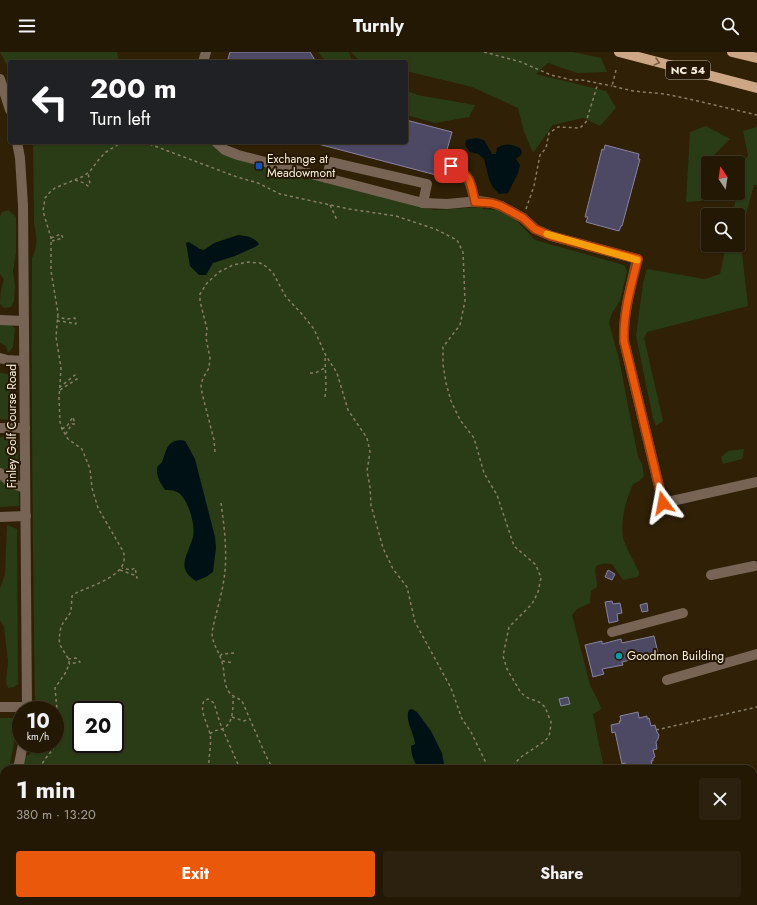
<!DOCTYPE html>
<html lang="en">
<head>
<meta charset="utf-8">
<style>
	:root { --surface:#231804; --page:#2b210e; --text:#f1f3f6; --muted:#a3a09a; --line:#403726; --accent:#ea580c }
	body { margin:0; font-family:Jost,sans-serif; background:var(--page); color:var(--text); height:100vh; display:flex; flex-direction:column; font-size:15px; white-space:nowrap }
	* { box-sizing:border-box; margin:0 }
	p { font-size:13px; color:var(--muted) }
	.icon { flex:none; width:22px; height:22px; fill:none; stroke:currentColor; stroke-width:2; stroke-linecap:round; stroke-linejoin:round }
	.map { position:relative; flex:1; overflow:hidden }
	.panel { position:absolute; left:0px; top:713px; width:757px; height:140px; display:flex; flex-direction:column; background:var(--surface); border-radius:12px 12px 0 0; box-shadow:0 1px 3px #0004,0 0 0 1px var(--line) }
	.panel>* { flex:none }
	.banner { position:absolute; left:8px; top:8px; width:400px; height:84px; border-radius:4px; box-shadow:0 1px 3px #0004,0 0 0 1px var(--line); background:#202124; color:#fff; overflow:hidden }
	.needle { width:26px; rotate:347deg }
	.fabs { position:absolute; left:701px; top:104px; display:grid; gap:8px }
	.fabs a { display:grid; place-items:center; width:44px; height:44px; border-radius:4px; background:var(--surface); box-shadow:0 1px 3px #0004,0 0 0 1px var(--line); font-size:20px }
	.speed { position:absolute; left:12px; top:649px; display:flex; gap:8px; font-size:20px; font-weight:700; text-align:center }
	.speed>* { display:grid; place-content:center; width:52px; height:52px; border-radius:50%; background:var(--surface); box-shadow:0 1px 3px #0004,0 0 0 1px var(--line); line-height:1 }
	.speed small { font-size:10px; font-weight:400 }
	.speed .limit { border:2px solid #111; border-radius:6px; background:#fff; color:#111 }
	.pin { position:absolute; display:grid; place-items:center; width:34px; height:34px; color:#fff; margin:-17px; border-radius:8px; box-shadow:0 2px 6px #0006 }
	.me { position:absolute; width:44px; margin:-22px; rotate:347deg; stroke-linejoin:round; filter:drop-shadow(0 0 3px #0008) }
	.turn { display:flex; align-items:center; gap:14px; height:84px; padding:0 16px; font-size:18px }
	.turn .icon { width:52px; height:52px; stroke-width:2.5 }
	.turn b { display:block; font-size:28px; line-height:34px }
	.round { display:grid; place-items:center; flex:none; width:42px; height:42px; border-radius:4px; background:var(--page) }
	.headline { display:flex; align-items:center; justify-content:space-between; height:68px; padding:0 16px }
	h1 { font-size:24px; font-weight:700; line-height:30px }
	.action { display:flex; gap:8px; margin-top:auto; padding:8px 16px }
	.action a { flex:1; height:46px; border-radius:4px; background:var(--accent); color:#fff; font-size:16px; font-weight:700; line-height:46px; text-align:center }
	.action a+a { background:var(--page); color:var(--text) }
	header { display:flex; justify-content:space-between; align-items:center; height:52px; padding:0 16px; background:var(--surface); font-size:18px; font-weight:700 }
	.map>svg:first-child { display:block }
	.green { fill:#293c16; fill-rule:evenodd }
	.water { fill:#001115 }
	.building { fill:#4d4965; stroke:#8784a2 }
	.lines { fill:none; stroke-linecap:round; stroke-linejoin:round }
	.path { stroke:#897d67; stroke-width:1.5; stroke-dasharray:3 3; stroke-linecap:butt }
	.minor { stroke:#776455; stroke-width:10 }
	.major { stroke:#cda685; stroke-width:10 }
	.oneway { stroke:#795e42 }
	.route-casing { stroke:#983908; stroke-width:10 }
	.route { stroke:#ea580c; stroke-width:7 }
	.slow { stroke:#f59e0b; stroke-width:7 }
	.transit-dot { fill:#1a4fb4; stroke:#251700; stroke-width:1.5 }
	.culture-dot { fill:#0f9aa8; stroke:#251700; stroke-width:1.5 }
	.labels { text-anchor:middle; dominant-baseline:central; stroke-width:4; stroke-linejoin:round; paint-order:stroke }
	.shield { fill:#251700; stroke:#b8ae9b; stroke-width:1 }
	.shield-label { font-size:11px; font-weight:bold; fill:#f7eede }
	.poi-label { font-size:12px; fill:#f7eede; stroke:#251700; text-anchor:start }
	.street-label { font-size:12px; fill:#f7eede; stroke:#251700 }
</style>
</head>
<body>
<header><svg class="icon" aria-label="menu" viewBox="0 0 24 24"><path d="M4 6h16M4 12h16M4 18h16"/></svg>Turnly<svg class="icon" aria-label="search" viewBox="0 0 24 24"><circle cx="10" cy="10" r="6"/><path d="M15 15l6 6"/></svg></header>
<div class="map">
<svg width="757" height="853" viewBox="0 0 757 853">
	<rect width="100%" height="100%" fill="#2f2006"/>
	<g class="green">
		<path d="M0 0H117L119 10H10V19Z"/>
		<path d="M318 0H349L352 10H326Z"/>
		<path d="M351 0H573L601 6 607 20 577 21 548 11 536 22 606 39 616 56 600 74 583 66 553 73 533 101 524 80 518 56 472 35 406 19V10H366L359 8Z"/>
		<path d="M406 38 417 43 475 53 469 65 435 71 406 63Z"/>
		<path d="M706 74 730 87 714 103 715 111H708V141H716L701 149 686 150 690 80Z"/>
		<path d="M757 75V133H754L746 162 742 201 748 254 647 280 644 286 663 369 656 374 653 366 636 284 643 231 647 217 705 227 720 222 726 193H738V163H733L736 145 729 143V141H738V120L748 103 743 79Z"/>
		<path d="M33 90H212L227 103 434 158 483 155V157L497 158 504 161 516 168 535 188 624 213 627 219 620 249 612 261 609 271 619 307 638 405 642 412 644 424 639 429 633 432C626 447 619 473 624 489 628 499 634 510 639 520V523L637 525 623 528 612 512C588 510 597 519 597 535L591 539 590 551 577 557 572 563 590 633C593 640 598 647 601 656L600 658 593 662 604 717H4V849H686L689 853H0V666H19L10 712 30 702V692H55V658H35C33 507 31 357 32 206 38 193 37 186 34 172ZM81 658H115V692H81Z"/>
		<path d="M8 158 16 165V201L13 219 15 234 14 249 11 255 4 256 0 252C0 243 1 236 4 227L0 222V164L2 160Z"/>
		<path d="M0 272 12 273 15 277 13 295 8 301 6 294 0 291Z"/>
		<path d="M0 321 8 322 10 325V346L12 360 11 368 0 367Z"/>
		<path d="M18 383 19 454 0 455V385Z"/>
		<path d="M744 397 742 407 723 412 721 405 728 399Z"/>
		<path d="M7 473 17 477 18 632 14 635 8 636 6 630 8 609 4 575 0 568V536L5 522Z"/>
	</g>
	<g class="water">
		<path d="M476 86 484 88 492 102H496L497 96C506 91 511 92 520 96L522 100 521 103 516 107 520 113 518 121 508 141 499 142 492 134 489 127 484 107 478 102 470 100 465 93 466 88Z"/>
		<path d="M238 183C247 184 254 185 259 192L257 194 235 204 213 211 206 223H199L190 214 186 191 189 190 200 197 204 198 214 191Z"/>
		<path d="M181 388 185 389 188 394 195 407 215 485 216 496 213 520 206 525 196 529C175 516 188 503 193 485 196 474 188 445 177 440 173 438 169 438 165 438 161 432 156 424 157 417 157 413 160 413 162 410 167 398 166 389 181 388Z"/>
		<path d="M412 657 417 660 431 679 442 701 445 717H419C414 710 411 703 411 694L415 692C415 683 404 667 409 658Z"/>
	</g>
	<g class="building">
		<path d="M230 0H310L316 10H231L232 8 228 7Z"/>
		<path d="M406 68 452 80 445 105 440 106 438 109 439 115 442 117 440 124 318 92 319 90H406Z"/>
		<path d="M605 93 639 102 638 107H640L622 174H621L619 179 586 170 588 165H585L602 97 604 98Z"/>
		<path d="M608 518 615 522 612 528 605 525Z"/>
		<path d="M612 549 613 552 620 551 622 561 617 562 618 569 609 571 605 550Z"/>
		<path d="M647 551 648 559 642 560 640 553Z"/>
		<path d="M654 584 658 601 622 610 623 613 602 617 604 622 593 625 585 593 602 589V592L621 587 622 591Z"/>
		<path d="M568 645 570 652 561 654 559 647Z"/>
		<path d="M638 660 639 666 647 664V667L649 666 651 674 655 673 657 680 659 683 658 687 656 690 657 697 653 698 655 705 653 706V709H651L653 717H627L625 711 622 712 615 680 612 681 611 673 620 671 619 669H621L620 664Z"/>
	</g>
	<g class="lines">
		<g class="path">
			<path d="M484 0 521 10 551 23 572 28H582L612 34"/>
			<path d="M616 18 612 34 633 39 665 42 689 47 757 63"/>
			<path d="M144 90 237 125 258 131 280 142 349 157 396 164 435 177 457 188 463 200 465 249 460 273 443 295V312L446 331 451 349 460 368 474 386 484 421 497 443 514 494 536 513 541 526 538 540 532 552 509 575 503 604 507 617 521 641 528 646 539 650 545 655 551 670 550 680 549 684 545 689 521 705 515 711 512 717"/>
			<path d="M75 128 84 131 88 134 90 132 88 121"/>
			<path d="M330 153 337 168"/>
			<path d="M526 157 534 134 540 103 546 96 549 81 558 75 580 76 586 70 598 31"/>
			<path d="M51 186 61 182 63 186 52 189"/>
			<path d="M57 269 67 270 76 272 75 266 67 267 57 265"/>
			<path d="M310 321H315L325 316"/>
			<path d="M60 338 77 327 75 323 60 335"/>
			<path d="M325 345 326 335 325 304"/>
			<path d="M62 377 67 374 73 365 75 372H72L65 383"/>
			<path d="M215 400 214 388 202 341 201 333 203 326 209 316 210 306 206 286 207 277 200 249V242L207 231 219 220 233 213 248 210 260 211 267 215 273 221 286 245 301 261 314 277 325 302 337 321 348 358 367 386 370 400 367 419 370 435 371 453 383 496 393 517 407 535 415 570 451 636 462 667 471 680 489 717"/>
			<path d="M221 451C224 473 227 496 225 519 223 540 216 560 212 580 212 592 219 599 222 610 225 620 223 631 229 640 233 645 238 646 242 649L266 704 273 717"/>
			<path d="M120 518 134 523 137 526 135 516 131 518 122 516"/>
			<path d="M220 604 222 602 234 601"/>
			<path d="M68 607 76 606 80 610 69 612"/>
			<path d="M222 609 233 611"/>
			<path d="M232 665 244 669 249 667"/>
			<path d="M656 678 757 655"/>
			<path d="M210 682C214 678 217 679 222 677 234 672 233 655 233 645"/>
			<path d="M40 717C44 705 51 702 56 692L57 657 55 636 66 620 69 612V608L60 593 59 587 61 574 71 560 72 544 76 541C92 533 132 523 123 499L98 456 92 436 90 417 82 397 68 387 62 377 60 370 59 346 61 316 56 285 58 261 51 219V186L43 159 45 146 50 140 55 136 84 124 91 118 100 106 106 100 122 90"/>
			<path d="M209 717C208 705 212 692 210 682 208 673 199 658 204 649L208 647 214 651 220 671 240 717"/>
			<path d="M501 849 502 853"/>
			<path d="M546 849 548 853"/>
			<path d="M7 853 8 849"/>
			<path d="M229 853 231 849"/>
		</g>
		<g class="minor">
			<path d="M203 10 206 0"/>
			<path d="M0 27 10 58"/>
			<path d="M17 90 20 106 23 153 27 658"/>
			<path d="M216 90 225 98 238 103 423 151 447 152 479 149 492 151 501 154 523 166 535 177 551 184 637 207C631 234 623 261 624 289L663 451 757 430"/>
			<path d="M444 111C469 121 469 124 475 150"/>
			<path d="M326 126 331 110 427 132 423 151"/>
			<path d="M0 268 24 269"/>
			<path d="M0 306 7 308 24 309"/>
			<path d="M0 376H25"/>
			<path d="M0 421 11 431 25 436"/>
			<path d="M0 465 26 464"/>
			<path d="M711 523 754 514"/>
			<path d="M612 580 683 561"/>
			<path d="M667 628 757 602"/>
			<path d="M0 655H27"/>
			<path d="M18 717 23 692"/>
			<path d="M0 792 4 776"/>
		</g>
		<g class="major">
			<path d="M619 0 757 36"/>
			<path d="M732 0 757 6"/>
		</g>
	</g>
	<defs><path id="oneway-chevron" d="M-2-3.5L2.5 0L-2 3.5" fill="none" stroke-width="1.6" stroke-linecap="round" stroke-linejoin="round"/></defs>
	<use class="oneway" href="#oneway-chevron" transform="translate(657 10) rotate(15)"/>
	<g class="lines">
		<g class="route-casing">
			<path id="route" d="M451 114C471 122 471 131 475 150L492 151 501 154 523 166 535 177 551 184 638 207C631 234 623 261 624 289L663 451"/>
		</g>
		<use href="#route" class="route"/>
		<path class="slow" d="M547 182 637 208"/>
	</g>
	<rect class="transit-dot" x="255" y="110" width="8" height="8" rx="2"/>
	<circle class="culture-dot" cx="619" cy="604" r="4"/>
	<g class="labels">
		<rect class="shield" x="666" y="9" width="44" height="18" rx="3"/>
		<g class="shield-label">
			<text x="688" y="18">NC 54</text>
		</g>
		<g class="poi-label">
			<text x="267" y="107">Exchange at<tspan x="267" dy="14">Meadowmont</tspan></text>
			<text x="627" y="604">Goodmon Building</text>
		</g>
		<g class="street-label">
			<text transform="translate(12 374) rotate(-90)">Finley Golf Course Road</text>
		</g>
	</g>
</svg>
<div class="fabs">
<a><svg class="needle" viewBox="-14 -14 28 28"><path d="M0-13l5 13h-10z" fill="#e53935"/><path d="M0 13l5-13h-10z" fill="#a3a09a"/></svg></a>
<a><svg class="icon" aria-label="search" viewBox="0 0 24 24"><circle cx="10" cy="10" r="6"/><path d="M15 15l6 6"/></svg></a>
</div>
<div class="speed"><div>10<small>km/h</small></div><div class="limit">20</div></div>
<div class="pin" style="left:451px;top:114px;background:#d93025"><svg class="icon" aria-label="arrive" viewBox="0 0 24 24"><path d="M6 21V4h12l-3 4 3 4H6"/></svg></div>
<svg class="me" style="left:663px;top:451px" viewBox="-20 -20 40 40"><path d="M0-17L14 15 0 8-14 15z" fill="#ea580c" stroke="#fff" stroke-width="4"/></svg>
<div class="banner">
<div class="turn"><svg class="icon" aria-label="left" viewBox="0 0 24 24"><path d="M17 20v-9H6M10 6l-5 5 5 5"/></svg><div><b>200 m</b>Turn left</div></div>
</div>
<section class="panel">
<div class="headline"><div><h1>1 min</h1><p>380 m · 13:20</p></div><a class="round"><svg class="icon" aria-label="close" viewBox="0 0 24 24"><path d="M6 6l12 12M18 6L6 18"/></svg></a></div>
<div class="action"><a>Exit</a><a>Share</a></div>
</section>
</div>
</body>
</html>
